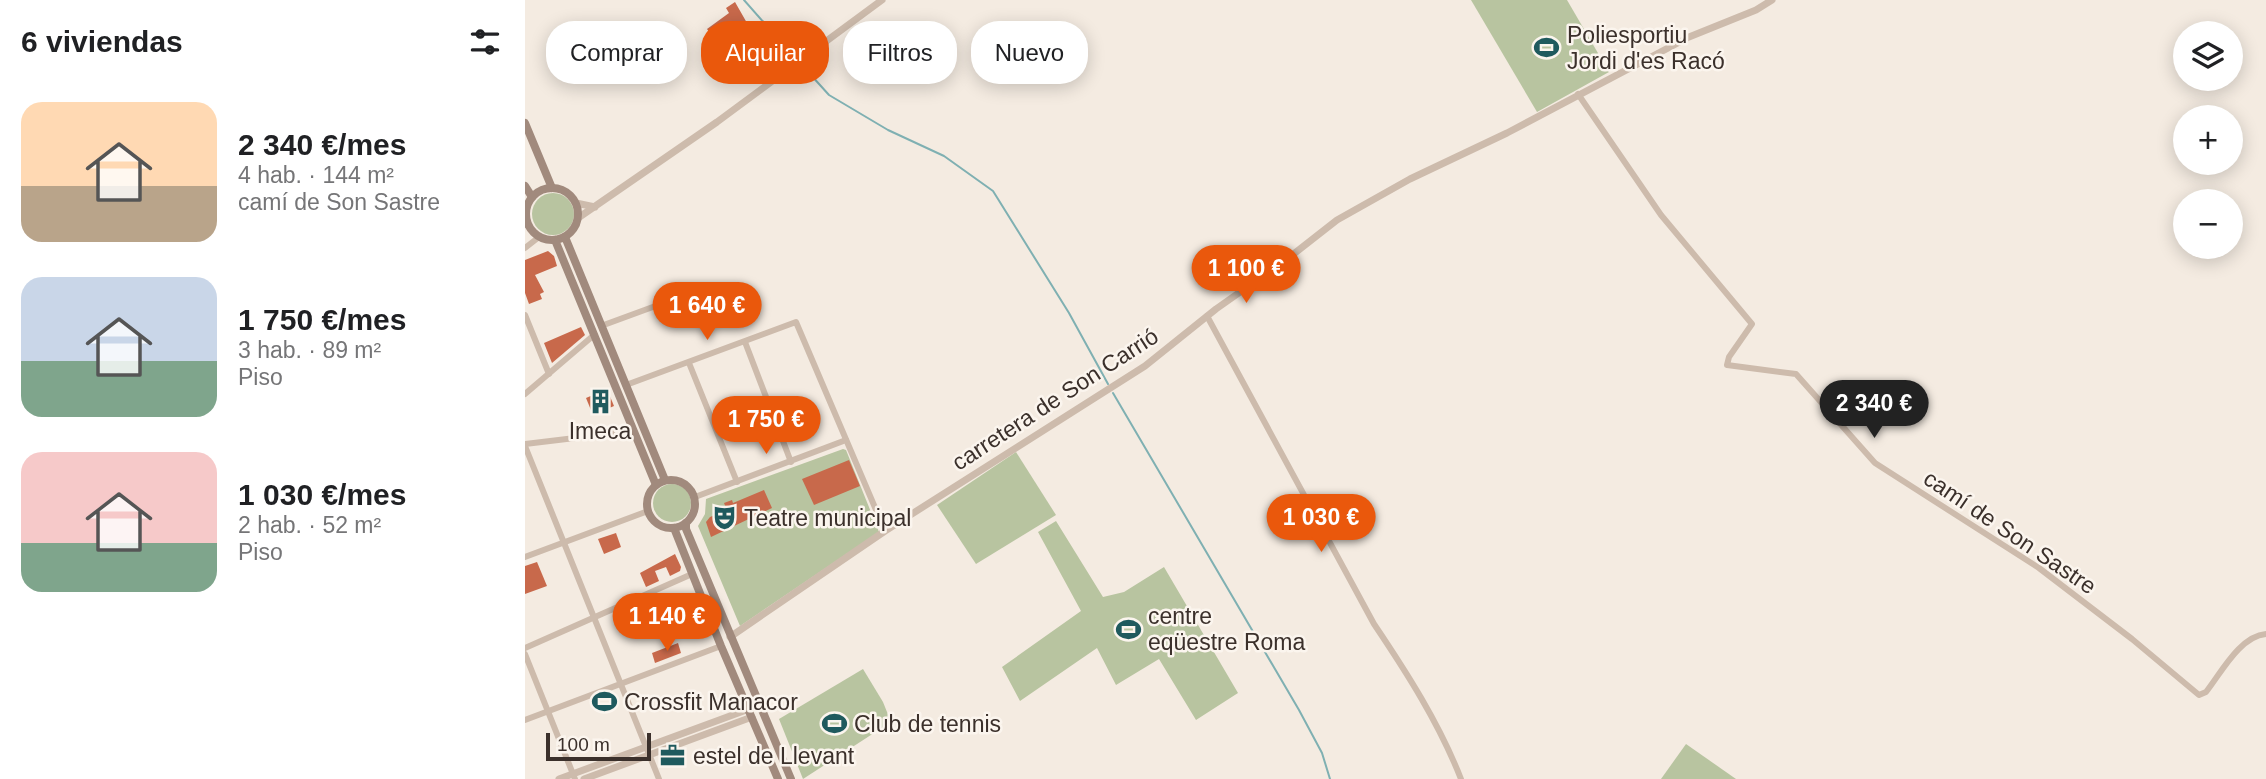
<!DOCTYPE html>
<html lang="es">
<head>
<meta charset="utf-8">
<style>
  body { margin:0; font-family:Arial,sans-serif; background:#f2f2f2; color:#202124; height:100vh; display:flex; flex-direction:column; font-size:26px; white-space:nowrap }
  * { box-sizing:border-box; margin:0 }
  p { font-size:23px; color:#757577 }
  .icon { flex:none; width:38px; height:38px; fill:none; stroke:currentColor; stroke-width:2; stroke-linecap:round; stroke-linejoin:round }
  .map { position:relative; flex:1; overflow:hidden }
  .details { display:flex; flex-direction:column; background:#fff; width:525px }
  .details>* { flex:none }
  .hud { position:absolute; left:21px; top:21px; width:665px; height:63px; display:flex; gap:14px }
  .buttons { position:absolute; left:1648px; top:21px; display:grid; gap:14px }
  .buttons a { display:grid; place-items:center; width:70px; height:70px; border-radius:50%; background:#fff; box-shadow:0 4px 18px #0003; font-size:35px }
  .scale { position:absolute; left:21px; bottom:18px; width:105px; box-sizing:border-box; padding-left:7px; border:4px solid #3b302b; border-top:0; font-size:19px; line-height:24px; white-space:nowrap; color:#3b302b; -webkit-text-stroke:5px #fbf5ee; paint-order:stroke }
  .price { position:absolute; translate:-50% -60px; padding:0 16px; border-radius:24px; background:#ea580c; color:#fff; font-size:23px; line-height:46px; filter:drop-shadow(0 2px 4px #0008) }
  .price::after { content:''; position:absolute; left:50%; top:42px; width:21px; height:16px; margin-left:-10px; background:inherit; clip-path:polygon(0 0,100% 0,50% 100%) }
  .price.current { background:#222; color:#fff }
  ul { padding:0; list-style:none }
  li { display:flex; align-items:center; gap:21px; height:175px; padding:0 21px }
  li span { display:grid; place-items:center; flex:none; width:196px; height:140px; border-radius:21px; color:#555 }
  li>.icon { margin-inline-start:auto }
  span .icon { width:84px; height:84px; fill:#fffc; stroke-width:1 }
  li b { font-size:30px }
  h2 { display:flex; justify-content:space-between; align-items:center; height:84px; padding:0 21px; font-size:30px }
  .chip { padding:0 24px; border-radius:28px; background:#fff; box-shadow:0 4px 18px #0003; font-size:24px; line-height:63px }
  .chip.current { background:#ea580c; color:#fff }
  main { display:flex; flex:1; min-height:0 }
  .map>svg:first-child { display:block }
  .green { fill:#b8c4a0 }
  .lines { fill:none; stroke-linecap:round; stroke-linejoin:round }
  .stream { stroke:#7fb0b2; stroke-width:2 }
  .building { fill:#c8694b }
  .minor { stroke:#cdbbac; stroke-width:6 }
  .tertiary { stroke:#cdbbac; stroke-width:7 }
  .secondary { stroke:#a18a7d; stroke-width:8 }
  .labels { text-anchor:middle; stroke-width:5; stroke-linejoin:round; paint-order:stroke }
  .poi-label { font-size:23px; fill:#3b302b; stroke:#fbf5ee; text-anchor:start }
  .street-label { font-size:23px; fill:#3b302b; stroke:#fbf5ee }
</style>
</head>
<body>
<main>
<section class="details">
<h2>6 viviendas<svg class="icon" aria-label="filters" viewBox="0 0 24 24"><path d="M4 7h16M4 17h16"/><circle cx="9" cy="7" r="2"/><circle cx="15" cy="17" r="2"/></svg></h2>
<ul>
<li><span style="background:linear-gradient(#ffd9b3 60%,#b9a48a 0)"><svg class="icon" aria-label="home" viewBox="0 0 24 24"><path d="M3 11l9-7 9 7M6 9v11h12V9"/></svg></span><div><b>2 340 €/mes</b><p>4 hab. · 144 m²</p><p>camí de Son Sastre</p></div></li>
<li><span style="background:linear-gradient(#c9d6e8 60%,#7fa58c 0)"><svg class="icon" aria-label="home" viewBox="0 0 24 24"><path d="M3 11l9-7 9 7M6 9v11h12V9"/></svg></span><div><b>1 750 €/mes</b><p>3 hab. · 89 m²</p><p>Piso</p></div></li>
<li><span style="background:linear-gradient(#f6c9c9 65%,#7fa58c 0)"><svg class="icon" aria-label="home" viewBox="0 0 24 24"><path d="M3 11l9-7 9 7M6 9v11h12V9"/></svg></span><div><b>1 030 €/mes</b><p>2 hab. · 52 m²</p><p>Piso</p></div></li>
</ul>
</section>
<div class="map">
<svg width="1741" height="779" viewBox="0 0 1741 779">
  <rect width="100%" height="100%" fill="#f4ebe1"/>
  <g class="green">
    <polygon points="946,0 1042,0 1084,72 1012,112"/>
    <circle cx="28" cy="214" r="21"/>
    <polygon points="318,449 321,450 354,532 215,626 173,526 180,514 181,499"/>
    <polygon points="491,452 531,515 451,564 412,505"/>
    <circle cx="147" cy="503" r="19"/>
    <polygon points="531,521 578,597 599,592 639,567 713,693 671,720 634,659 591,685 572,648 495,701 477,667 556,611 513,532"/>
    <polygon points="338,669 358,702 366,722 278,779 254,719"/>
    <polygon points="1161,744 1211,779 1136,779"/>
  </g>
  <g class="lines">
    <g class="stream">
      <polyline points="219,0 272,60"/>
      <polyline points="276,64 304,95 363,130 419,156 468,191 544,313 583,384"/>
      <polyline points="588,393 774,710 797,753 805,779"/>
    </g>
  </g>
  <g class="building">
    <polygon points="210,2 222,23 215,28 219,33 213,37 232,64 215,76 182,29 204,13 201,8"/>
    <polygon points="23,251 29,256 32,266 10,275 19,292 15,294 17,299 4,304 0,293 0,260"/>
    <polygon points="56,327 60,335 27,363 19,343"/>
    <polygon points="82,389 89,406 68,415 61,398"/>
    <polygon points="324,460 335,486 289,505 277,479"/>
    <polygon points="239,490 247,508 186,537 181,522 185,517 202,510 199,503 207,500 208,503"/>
    <polygon points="91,533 96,547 79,554 73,539"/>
    <polygon points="150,554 156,567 155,571 145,576 141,567 130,571 134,581 121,587 115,573"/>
    <polygon points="12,562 22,586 0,594 0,566"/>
    <polygon points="153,643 156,653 130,663 127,653"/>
  </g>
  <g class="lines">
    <g class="minor">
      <path d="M1053 94 1136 215 1227 324 1204 357 1202 365 1271 374 1350 463 1514 568 1607 639 1674 695 1681 692C1696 673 1715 636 1741 634"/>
      <polyline points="0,209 2,208"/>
      <polyline points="0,225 3,224"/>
      <polyline points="0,248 14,237"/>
      <polyline points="0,315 24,374"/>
      <path d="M682 316 849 624C882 673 914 723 936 779"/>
      <polyline points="76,326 155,297"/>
      <polyline points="220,342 266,462"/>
      <polyline points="164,363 212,482"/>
      <polyline points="101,385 271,322 360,531"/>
      <polyline points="0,394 69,335"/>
      <polyline points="0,444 108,431"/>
      <polyline points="0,446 134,779"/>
      <polyline points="170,497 321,440"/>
      <polyline points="0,557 123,511"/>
      <polyline points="0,648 167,574"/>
      <polyline points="0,654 50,779"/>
      <polyline points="0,720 196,646"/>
    </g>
    <g class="tertiary">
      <polyline points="51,203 70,207"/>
      <polyline points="53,218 192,122 357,0"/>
      <polyline points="205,637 360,531 620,366 691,309 766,256 812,220 885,179 982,133 1164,37 1231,10 1247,0"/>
      <polyline points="34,779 224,709"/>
      <polyline points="59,779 227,717"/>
    </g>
    <g class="secondary">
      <polyline points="0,123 27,188"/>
      <polyline points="0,186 7,197"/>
      <circle cx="27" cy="214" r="26"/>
      <polyline points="40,237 140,480"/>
      <polyline points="30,240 131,485"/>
      <circle cx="146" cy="504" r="24"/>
      <polyline points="161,523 161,529 266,779"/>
      <polyline points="149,528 196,646 253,779"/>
    </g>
  </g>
  <defs>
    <symbol id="stadium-bare" viewBox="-9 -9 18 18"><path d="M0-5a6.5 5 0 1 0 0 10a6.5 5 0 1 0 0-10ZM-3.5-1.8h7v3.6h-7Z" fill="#1f5a5e" stroke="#fbf5ee" stroke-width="2.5" paint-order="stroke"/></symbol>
    <symbol id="building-bare" viewBox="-9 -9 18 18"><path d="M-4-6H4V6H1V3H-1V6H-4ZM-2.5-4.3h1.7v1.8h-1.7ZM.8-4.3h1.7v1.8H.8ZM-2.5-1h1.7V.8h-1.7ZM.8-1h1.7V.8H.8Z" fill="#1f5a5e" stroke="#fbf5ee" stroke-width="2.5" paint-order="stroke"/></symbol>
    <symbol id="theatre-bare" viewBox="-9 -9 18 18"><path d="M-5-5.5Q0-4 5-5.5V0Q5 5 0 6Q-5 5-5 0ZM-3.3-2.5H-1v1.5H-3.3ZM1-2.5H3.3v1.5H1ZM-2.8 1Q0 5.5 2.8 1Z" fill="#1f5a5e" stroke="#fbf5ee" stroke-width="2.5" paint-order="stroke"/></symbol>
    <symbol id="office-bare" viewBox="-9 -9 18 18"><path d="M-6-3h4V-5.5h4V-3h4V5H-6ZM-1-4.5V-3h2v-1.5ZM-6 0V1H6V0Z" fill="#1f5a5e" stroke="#fbf5ee" stroke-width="2.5" paint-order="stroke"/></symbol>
  </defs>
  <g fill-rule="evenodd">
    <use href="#stadium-bare" x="1004" y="30" width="35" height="35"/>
    <use href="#building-bare" x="58" y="384" width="35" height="35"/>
    <use href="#theatre-bare" x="182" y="500" width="35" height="35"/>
    <use href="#stadium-bare" x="586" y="612" width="35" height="35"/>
    <use href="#stadium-bare" x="62" y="684" width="35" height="35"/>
    <use href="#stadium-bare" x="292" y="706" width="35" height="35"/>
    <use href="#office-bare" x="130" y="738" width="35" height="35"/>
  </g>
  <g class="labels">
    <g class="poi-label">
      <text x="1042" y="43">Poliesportiu<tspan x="1042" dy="26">Jordi d'es Racó</tspan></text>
      <text x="75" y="439" text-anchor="middle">Imeca</text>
      <text x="219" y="526">Teatre municipal</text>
      <text x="623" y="624">centre<tspan x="623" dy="26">eqüestre Roma</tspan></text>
      <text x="99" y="710">Crossfit Manacor</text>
      <text x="329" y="732">Club de tennis</text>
      <text x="168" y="764">estel de Llevant</text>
    </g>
    <g class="street-label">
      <text transform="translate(530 399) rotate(-33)" y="8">carretera de Son Carrió</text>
      <text transform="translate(1485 532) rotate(34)" y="8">camí de Son Sastre</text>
    </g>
  </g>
</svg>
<div class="buttons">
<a><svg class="icon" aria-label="layers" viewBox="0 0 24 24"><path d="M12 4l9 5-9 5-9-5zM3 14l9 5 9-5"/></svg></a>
<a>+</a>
<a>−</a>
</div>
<div class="scale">100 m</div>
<b class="price" style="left:721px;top:305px">1 100 €</b>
<b class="price" style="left:182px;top:342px">1 640 €</b>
<b class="price current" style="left:1349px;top:440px">2 340 €</b>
<b class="price" style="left:241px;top:456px">1 750 €</b>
<b class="price" style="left:796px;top:554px">1 030 €</b>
<b class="price" style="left:142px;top:653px">1 140 €</b>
<div class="hud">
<a class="chip">Comprar</a>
<a class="chip current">Alquilar</a>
<a class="chip">Filtros</a>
<a class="chip">Nuevo</a>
</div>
</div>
</main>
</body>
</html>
